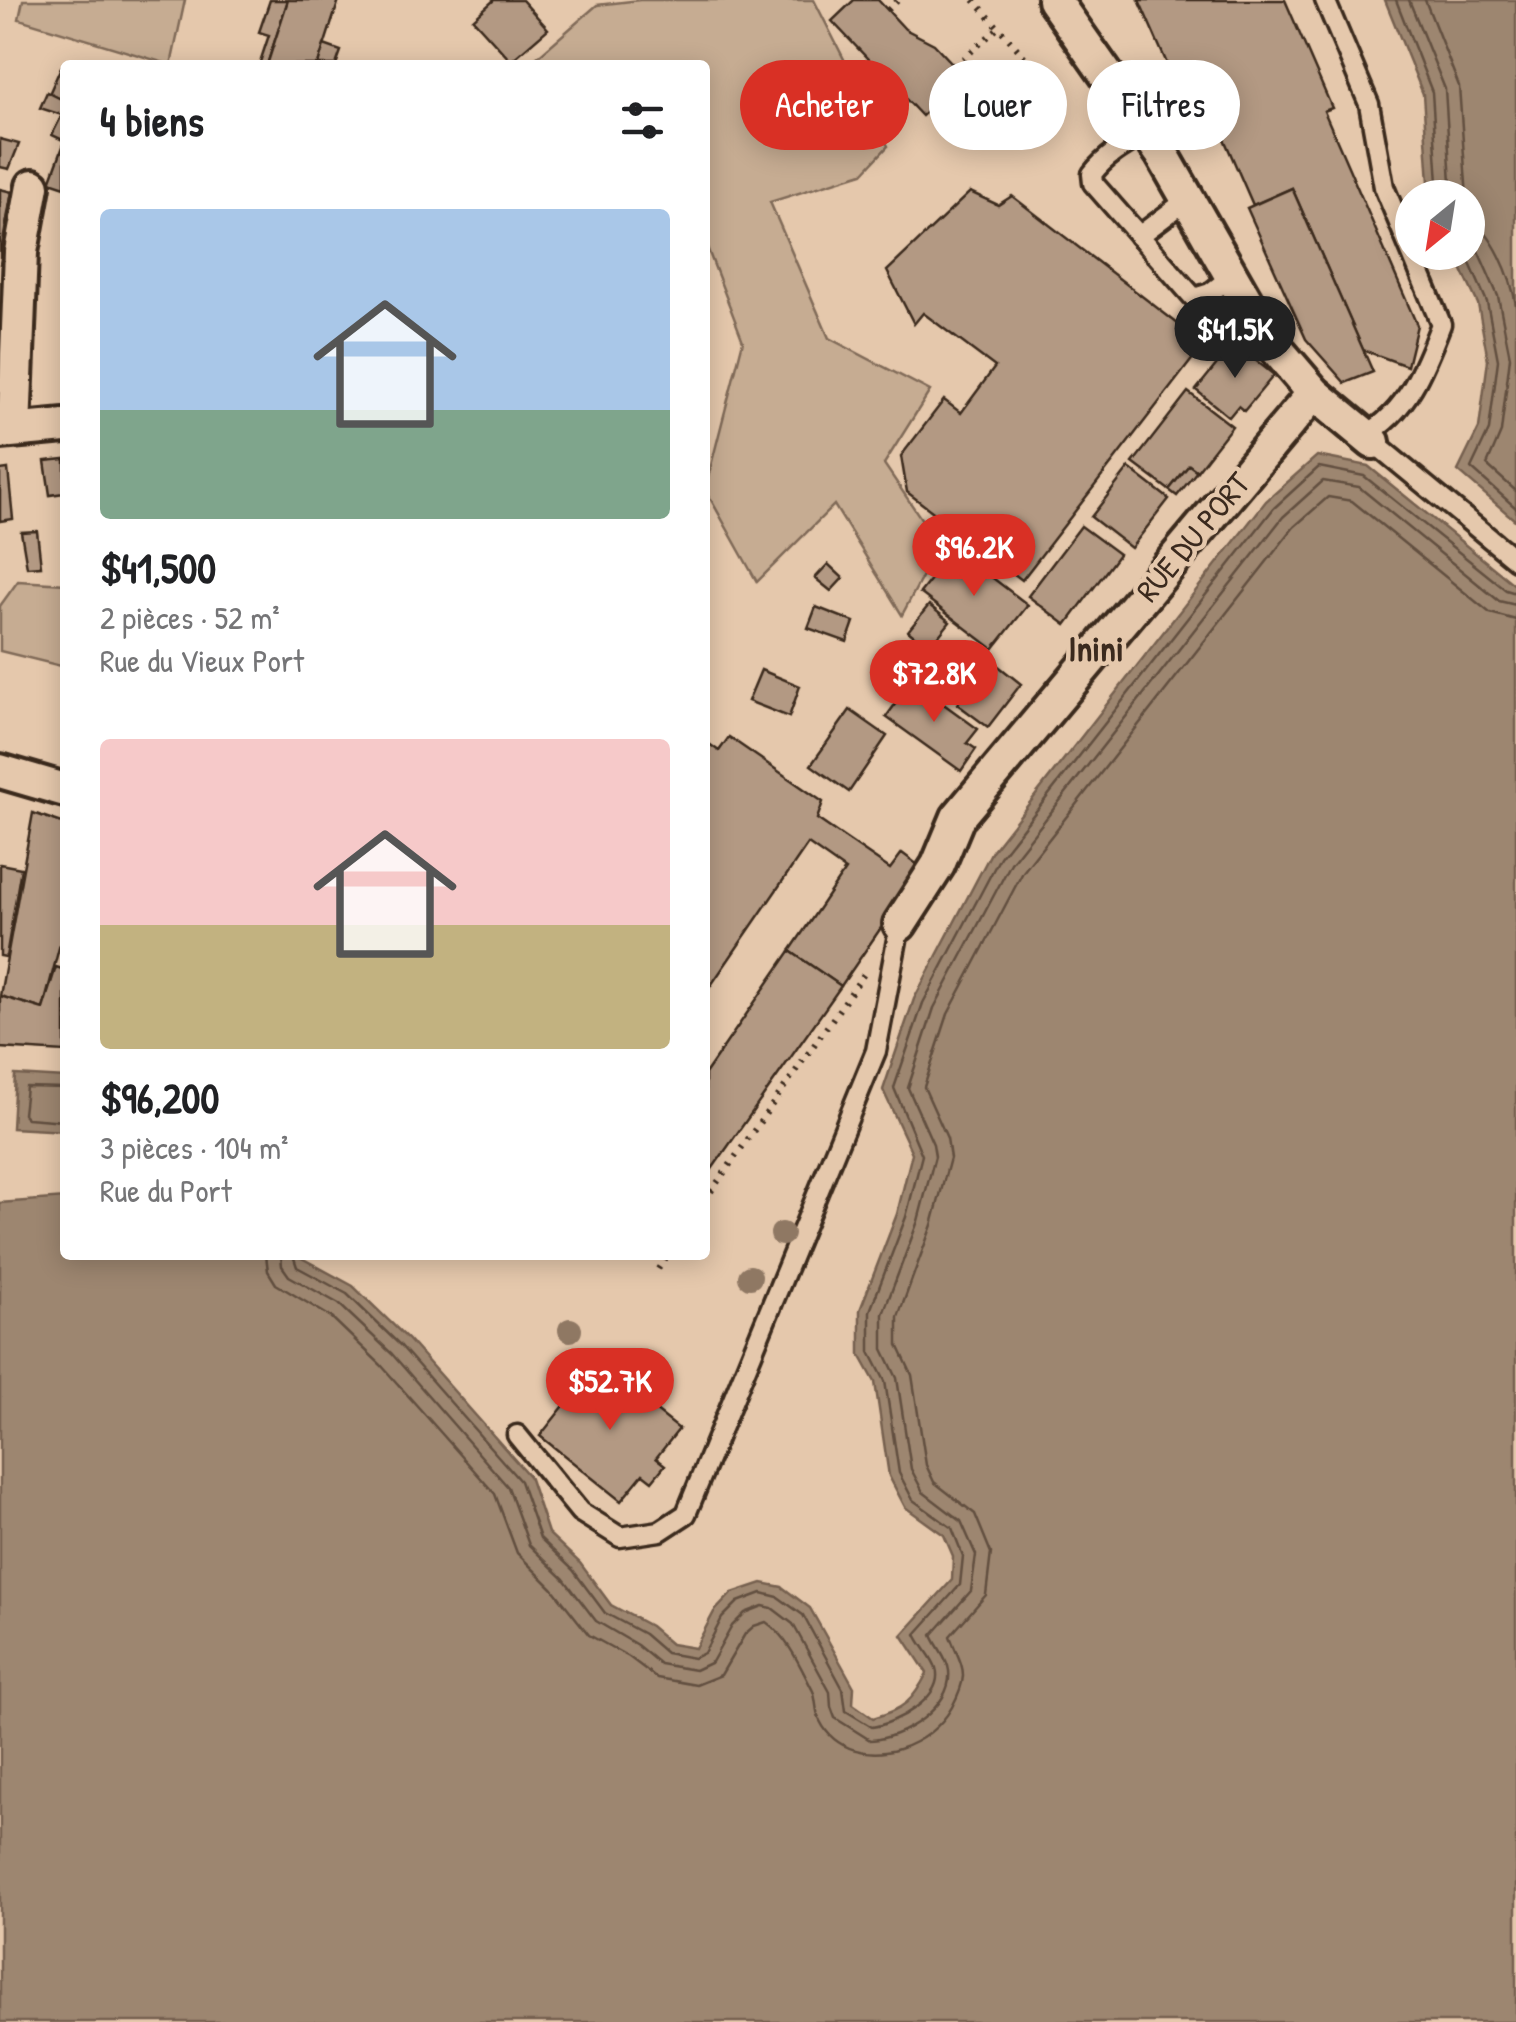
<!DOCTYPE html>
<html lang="fr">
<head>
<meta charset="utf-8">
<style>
  body { margin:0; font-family:"Patrick Hand",sans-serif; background:#f6f6f6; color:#202124; height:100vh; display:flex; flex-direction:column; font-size:38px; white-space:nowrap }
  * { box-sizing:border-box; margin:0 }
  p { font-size:32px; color:#757577 }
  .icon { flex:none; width:55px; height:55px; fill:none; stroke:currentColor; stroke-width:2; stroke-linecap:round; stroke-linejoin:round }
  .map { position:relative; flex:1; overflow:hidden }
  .details { position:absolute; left:60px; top:60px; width:650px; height:1200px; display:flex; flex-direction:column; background:#fff; border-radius:10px; box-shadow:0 5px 25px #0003 }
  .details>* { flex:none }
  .top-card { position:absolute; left:740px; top:60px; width:625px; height:90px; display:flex; gap:20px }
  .needle { width:65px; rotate:210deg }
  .controls { position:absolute; left:1395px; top:180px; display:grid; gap:20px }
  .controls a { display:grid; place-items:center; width:90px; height:90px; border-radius:50%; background:#fff; box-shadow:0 5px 25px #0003; font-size:50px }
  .price { position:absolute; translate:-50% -85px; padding:0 22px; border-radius:35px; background:#d93025; color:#fff; font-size:32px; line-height:65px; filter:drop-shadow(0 2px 5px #0008) }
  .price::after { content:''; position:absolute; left:50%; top:60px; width:30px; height:22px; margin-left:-15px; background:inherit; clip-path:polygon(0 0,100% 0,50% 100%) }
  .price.current { background:#222; color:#fff }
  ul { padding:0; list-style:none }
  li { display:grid; align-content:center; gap:20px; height:530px; padding:0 40px }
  li span { display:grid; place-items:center; height:310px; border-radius:10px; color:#555 }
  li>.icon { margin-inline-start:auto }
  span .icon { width:180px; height:180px; fill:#fffc; stroke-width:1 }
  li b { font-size:42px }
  h2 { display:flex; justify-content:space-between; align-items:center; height:120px; padding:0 40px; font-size:42px }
  .tag { padding:0 35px; border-radius:45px; background:#fff; box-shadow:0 5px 25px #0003; font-size:35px; line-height:90px }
  .tag.current { background:#d93025; color:#fff }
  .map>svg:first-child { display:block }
  .green { fill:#c6ac92; stroke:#806b58; stroke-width:2.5 }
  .water { fill:#9d8670; stroke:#76614f; stroke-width:2.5 }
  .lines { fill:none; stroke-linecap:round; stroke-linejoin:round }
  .shore { stroke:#624f3f; stroke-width:2.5 }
  .building { fill:#b39983; stroke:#3b2a1e; stroke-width:2.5 }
  .lane-casing { stroke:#3b2a1e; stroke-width:25 }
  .street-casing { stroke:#3b2a1e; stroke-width:40 }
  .path { stroke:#3b2a1e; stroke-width:6; stroke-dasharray:2.5 8; stroke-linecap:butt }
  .lane { stroke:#e5c8ac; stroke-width:18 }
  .street { stroke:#e5c8ac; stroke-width:32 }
  .tree { fill:#8f7864 }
  .labels { text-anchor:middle; stroke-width:9; stroke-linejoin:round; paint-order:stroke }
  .street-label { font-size:32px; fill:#3b2a1e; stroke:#e5c8ac }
  .neighbourhood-label { font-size:35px; font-weight:bold; fill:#3b2a1e; stroke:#e5c8ac }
</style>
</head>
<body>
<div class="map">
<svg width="1516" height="2022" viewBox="0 0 1516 2022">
  <rect width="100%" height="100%" fill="#e5c8ac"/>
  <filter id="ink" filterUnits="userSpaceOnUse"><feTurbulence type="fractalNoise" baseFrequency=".01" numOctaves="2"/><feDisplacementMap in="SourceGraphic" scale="20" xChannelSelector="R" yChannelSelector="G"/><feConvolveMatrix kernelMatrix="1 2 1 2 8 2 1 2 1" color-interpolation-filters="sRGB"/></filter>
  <g filter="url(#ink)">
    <g class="green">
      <polygon points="23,0 185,0 171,65 19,19"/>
      <polygon points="640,0 814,0 888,146 863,173 770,202 829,338 930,391 884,464 939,545 902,615 834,505 757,582 705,489 743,341 705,242 705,65 528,65 597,5"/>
      <polygon points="18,581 65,584 65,667 0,651 0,606"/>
    </g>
    <g class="water">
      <polygon points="1385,0 1516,0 1516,521 1458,471 1479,428 1488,360 1478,304 1454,253 1468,252 1468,198 1430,197 1423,94"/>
      <path d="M1317 456 1368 466 1516 586V2022H0V1203L65 1198V1255H296L353 1286 408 1339 529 1476 548 1533 580 1563 611 1605 650 1626 671 1644 695 1648 714 1612 732 1593 762 1583 782 1587 810 1608 854 1687 853 1704 873 1718C904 1709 913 1701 927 1673L902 1635 952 1580 953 1556 944 1535 905 1507 889 1476 875 1382 860 1355V1310L897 1214 912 1153 883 1090 914 999 992 851 1266 501Z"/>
      <polygon points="15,1075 65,1078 65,1131 12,1128"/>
    </g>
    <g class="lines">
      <g class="shore">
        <polyline points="1396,0 1432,92 1439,198"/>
        <polyline points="1409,0 1445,89 1452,198"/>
        <polyline points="1425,0 1459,86 1467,198"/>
        <path d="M1468 218C1494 232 1511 277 1516 305"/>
        <polyline points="1468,235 1475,244 1498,296 1510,357 1501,432 1487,465 1516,491"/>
        <polyline points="1465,252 1487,302 1498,360 1489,430 1471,468 1516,508"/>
        <polyline points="65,1088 26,1087 23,1114 27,1118 65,1121"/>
        <path d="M266 1255 268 1271 276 1284 331 1317 381 1365 495 1494 517 1553 553 1589 589 1635 629 1657 657 1678 696 1685 721 1675 745 1634 754 1626 766 1622C788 1637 801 1668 813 1691 817 1701 815 1711 820 1721 835 1751 870 1758 899 1749 921 1742 941 1727 952 1707 971 1671 962 1669 950 1636L986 1595 991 1553 975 1514 934 1482 926 1465 912 1375 898 1345V1317L932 1225 950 1158 947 1138 924 1087 948 1014 1023 872 1294 527 1328 497 1352 501 1490 613 1516 620"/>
        <path d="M281 1255 282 1266 289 1276 339 1304 392 1354 508 1487 529 1545 564 1579 596 1621 637 1645 660 1664 695 1670 712 1662 732 1626 745 1613 763 1606 772 1608 793 1624 830 1692 831 1707 835 1718 870 1740C901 1739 953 1708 949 1671 948 1658 936 1646 932 1635L971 1591 976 1555 961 1521 923 1492 911 1469 897 1378 883 1349V1314L918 1221 935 1156 933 1144 908 1088 934 1008 1011 863 1283 517 1323 481 1359 487 1499 601 1516 605"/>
        <path d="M293 1255 297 1267 347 1294 401 1346 520 1481 540 1538 573 1570 605 1613 644 1634 666 1653 694 1658 704 1653 722 1618 738 1602 762 1593 778 1597 803 1615 843 1689 846 1711 872 1727C894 1724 945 1698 936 1668 932 1656 921 1646 916 1634L960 1585 963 1556 952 1528 913 1500 899 1473 885 1381 870 1352V1311L906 1217 922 1155 894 1088 923 1003 1000 857 1274 508 1319 467 1364 476 1506 590 1516 593"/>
      </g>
    </g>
    <g class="building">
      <polygon points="270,0 288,0 267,65 259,65 269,35 259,32"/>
      <polygon points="288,0 339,0 318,65 267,65"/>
      <polygon points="494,0 522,0 548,29 511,61 473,19"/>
      <polygon points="854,0 878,0 905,29 934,44 964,76 922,116 832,21"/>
      <polygon points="1139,0 1285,0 1332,108 1324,111 1417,325 1407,366 1363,350 1292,188 1253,205 1211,109 1191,118"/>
      <polygon points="324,45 341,51 336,65 318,65"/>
      <polygon points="61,67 65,68 65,101 49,94"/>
      <polygon points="47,92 65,101 65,116 40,108"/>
      <polygon points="62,115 65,116 65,141 52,135"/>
      <polygon points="0,139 19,144 9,169 0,167"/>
      <polygon points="65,141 65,187 50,182"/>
      <polygon points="1292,188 1373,372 1345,383 1306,339 1247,208"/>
      <polygon points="0,189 12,192 0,258"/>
      <polygon points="12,192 20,195 6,264 0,264"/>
      <polygon points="970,192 998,205 1012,196 1204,344 1022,580 907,492 901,456 944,400 961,413 995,367 923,313 914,324 887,271"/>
      <polygon points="1234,343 1274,375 1244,411 1238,406 1229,417 1196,390"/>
      <polygon points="1188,392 1232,426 1197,471 1189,465 1169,490 1133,463"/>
      <polygon points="65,459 65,497 64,493 50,495 45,461"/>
      <polygon points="1189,465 1197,471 1177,496 1169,490"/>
      <polygon points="1129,468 1169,499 1131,548 1091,517"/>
      <polygon points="8,469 13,519 0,521 0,470"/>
      <polygon points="1081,526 1119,554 1066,625 1028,596"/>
      <polygon points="37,531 41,566 27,567 21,532"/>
      <polygon points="955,549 1028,605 993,649 920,593"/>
      <polygon points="828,564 843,578 831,591 815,578"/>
      <polygon points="929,605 950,622 929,648 908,631"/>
      <polygon points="816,607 854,622 847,642 808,628"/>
      <polygon points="920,651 947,670 933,691 905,672"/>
      <polygon points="991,660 1021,684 988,727 957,704"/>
      <polygon points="761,670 800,686 789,717 748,701"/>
      <polygon points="912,681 978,729 967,743 976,749 961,771 886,717"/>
      <polygon points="850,710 887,736 849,792 811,765"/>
      <polygon points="729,737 823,802 817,819 890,869 902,853 922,868 841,986 790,951 845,870 808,844 705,994 705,741 719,751"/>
      <polygon points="33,813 65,824 65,925 43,1009 0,996"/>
      <polygon points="0,864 21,868 6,957 0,956"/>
      <polygon points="790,951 841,986 705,1179 705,1074"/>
      <polygon points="56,967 65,970 65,1052 0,1048 0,996 43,1009"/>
      <polygon points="597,1364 679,1429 656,1458 665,1465 652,1481 643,1474 621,1501 540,1436"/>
    </g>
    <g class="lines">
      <defs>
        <g id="lane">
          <path d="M1325 0 1369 104 1384 187 1441 324C1425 366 1407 413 1365 435"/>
          <path d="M1148 132C1127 144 1107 154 1092 174L1093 183 1194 298 1210 293 1232 276"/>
          <polyline points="1139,236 1188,199"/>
          <polyline points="1373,442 1516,560"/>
          <polyline points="517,1435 580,1512 620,1537 660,1531 686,1514 876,1051 900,924"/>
        </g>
        <g id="street">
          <polyline points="1054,0 1162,154 1267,338 1314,393 1373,442"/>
          <polyline points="14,430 21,252 33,186"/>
          <polyline points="0,432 65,426"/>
          <polyline points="0,771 65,790"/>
          <polyline points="900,924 938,865 958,817 1314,393"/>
        </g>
      </defs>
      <use href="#lane" class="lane-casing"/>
      <use href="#street" class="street-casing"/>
      <g class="path">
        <polyline points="974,0 1031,64"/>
        <polyline points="888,10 898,0"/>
        <polyline points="955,66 998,28"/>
        <polyline points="705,1200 864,974"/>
        <polyline points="658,1269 667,1255"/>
      </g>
      <use href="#lane" class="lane"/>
      <use href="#street" class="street"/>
    </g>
    <g class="tree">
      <circle cx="782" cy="1234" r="12"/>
      <circle cx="750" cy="1277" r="12"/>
      <circle cx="570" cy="1330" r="12"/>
    </g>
  </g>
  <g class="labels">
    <g class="street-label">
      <text transform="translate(1193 537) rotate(-50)" y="11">RUE DU PORT</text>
    </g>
    <g class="neighbourhood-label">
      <text x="1096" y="661">Inini</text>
    </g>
  </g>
</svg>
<div class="controls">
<a><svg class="needle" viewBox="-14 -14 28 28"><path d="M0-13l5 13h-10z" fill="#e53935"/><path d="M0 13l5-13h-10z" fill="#757577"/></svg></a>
</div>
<b class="price current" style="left:1235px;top:381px">$41.5K</b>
<b class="price" style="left:974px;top:599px">$96.2K</b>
<b class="price" style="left:934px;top:725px">$72.8K</b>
<b class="price" style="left:610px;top:1433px">$52.7K</b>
<div class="top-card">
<a class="tag current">Acheter</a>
<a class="tag">Louer</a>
<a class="tag">Filtres</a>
</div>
<section class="details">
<h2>4 biens<svg class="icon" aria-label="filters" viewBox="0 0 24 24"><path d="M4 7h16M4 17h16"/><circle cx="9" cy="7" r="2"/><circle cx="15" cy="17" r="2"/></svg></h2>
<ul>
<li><span style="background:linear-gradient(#a9c7e8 65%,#7fa58c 0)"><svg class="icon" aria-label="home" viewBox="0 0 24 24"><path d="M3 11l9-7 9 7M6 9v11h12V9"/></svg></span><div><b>$41,500</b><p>2 pièces · 52 m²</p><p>Rue du Vieux Port</p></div></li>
<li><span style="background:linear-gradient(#f6c9c9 60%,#c2b280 0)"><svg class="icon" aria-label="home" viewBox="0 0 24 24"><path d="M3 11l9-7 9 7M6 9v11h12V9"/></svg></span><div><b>$96,200</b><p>3 pièces · 104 m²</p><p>Rue du Port</p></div></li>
</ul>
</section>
</div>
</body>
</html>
